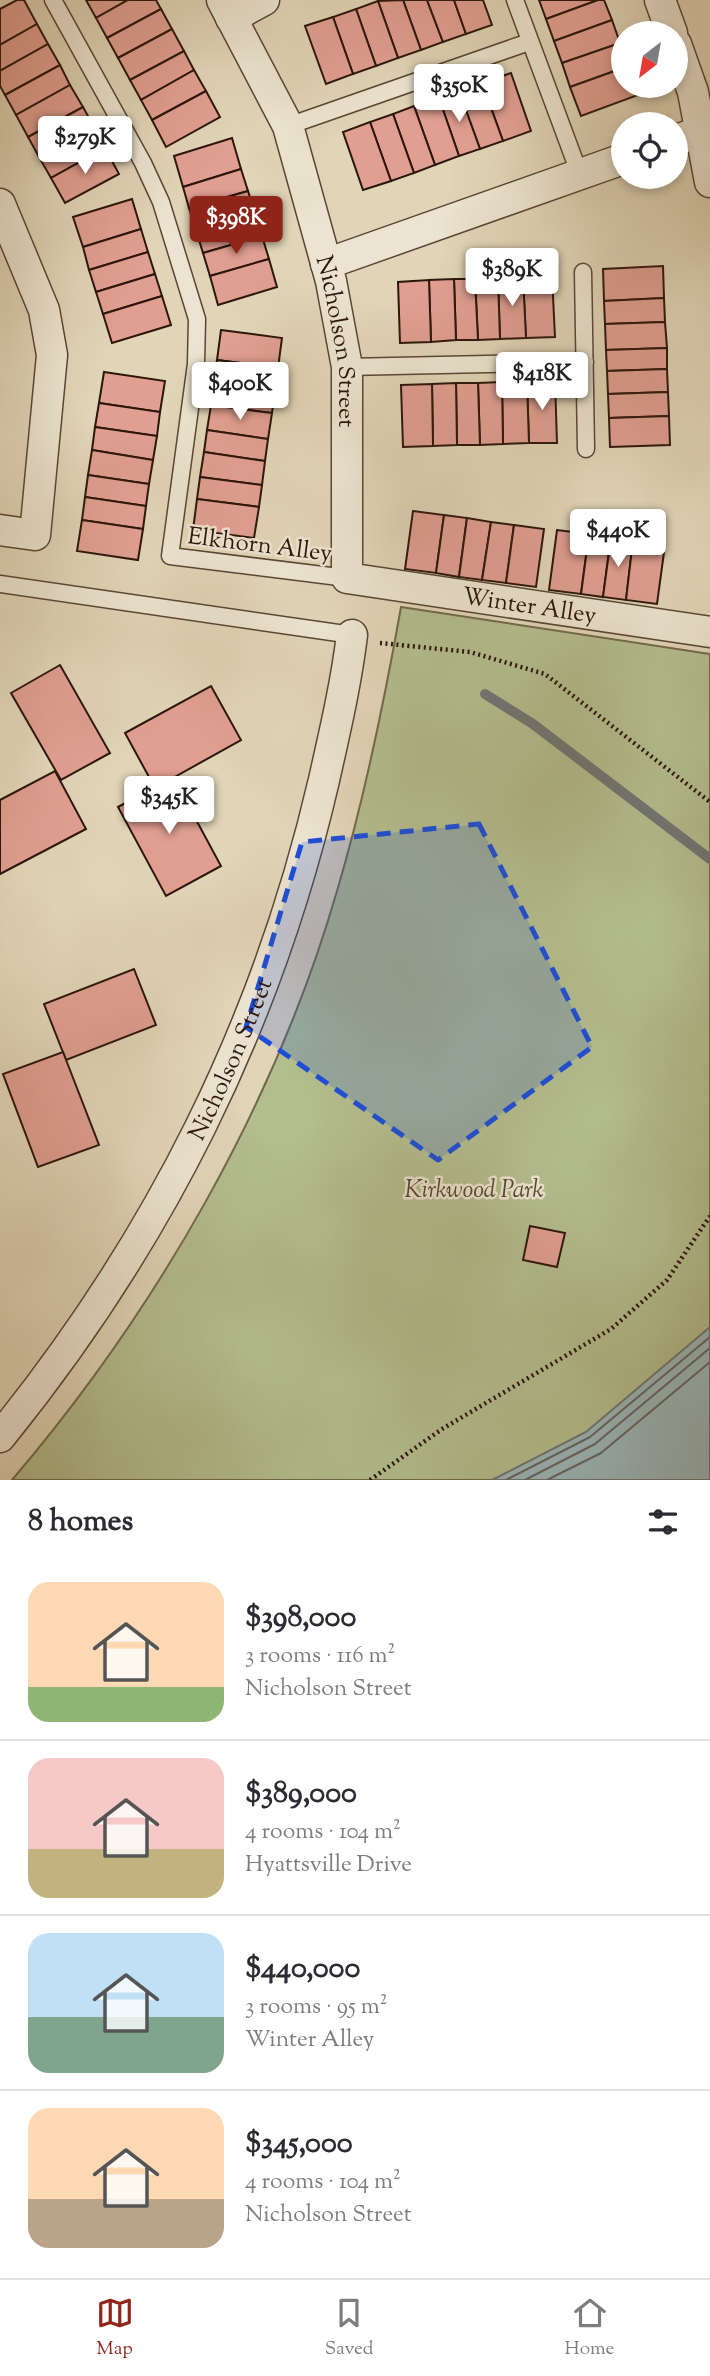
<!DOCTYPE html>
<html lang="en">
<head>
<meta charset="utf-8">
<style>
  body { margin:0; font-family:"Sorts Mill Goudy",serif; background:#f2f2f3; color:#2b2b33; height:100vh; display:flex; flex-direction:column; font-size:26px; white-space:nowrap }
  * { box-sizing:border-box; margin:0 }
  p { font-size:23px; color:#7c7c81 }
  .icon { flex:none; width:38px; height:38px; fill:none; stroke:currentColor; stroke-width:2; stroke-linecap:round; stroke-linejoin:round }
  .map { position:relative; height:1480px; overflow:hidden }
  .sheet { display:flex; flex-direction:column; background:#fff; flex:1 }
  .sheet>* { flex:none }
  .needle { width:46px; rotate:211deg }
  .controls { position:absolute; left:611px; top:21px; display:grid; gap:14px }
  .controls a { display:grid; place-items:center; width:77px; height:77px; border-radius:50%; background:#fff; box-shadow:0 4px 10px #0003; font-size:35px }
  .price { position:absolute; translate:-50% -60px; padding:0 16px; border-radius:7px; background:#fff; color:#222; font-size:23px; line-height:46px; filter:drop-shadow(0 2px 4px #0008) }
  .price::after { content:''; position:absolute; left:50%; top:42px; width:21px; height:16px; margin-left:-10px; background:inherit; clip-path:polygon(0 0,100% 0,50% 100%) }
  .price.active { background:#8f2418; color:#fff }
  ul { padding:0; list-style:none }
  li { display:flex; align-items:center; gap:21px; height:175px; padding:0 28px }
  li+li { border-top:2px solid #e1e1e2 }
  li span { display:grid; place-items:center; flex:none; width:196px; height:140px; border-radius:21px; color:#555 }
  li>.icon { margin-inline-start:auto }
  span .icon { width:84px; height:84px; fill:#fffc; stroke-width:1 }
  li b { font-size:30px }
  h2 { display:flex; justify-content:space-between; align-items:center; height:84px; padding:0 28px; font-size:30px }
  .tab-bar { display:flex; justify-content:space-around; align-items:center; height:98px; border-top:2px solid #e1e1e2; background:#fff; font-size:19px; color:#7c7c81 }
  .tab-bar a { display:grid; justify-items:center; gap:4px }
  .tab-bar .active { color:#8f2418 }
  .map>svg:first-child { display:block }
  .green { fill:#b3bd8e; stroke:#706a4c; stroke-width:2 }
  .water { fill:#9ab6b9; stroke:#6e7673; stroke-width:2 }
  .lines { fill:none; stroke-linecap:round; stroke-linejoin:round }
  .shore { stroke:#636662; stroke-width:2 }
  .stream { stroke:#6e7673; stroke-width:10 }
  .building { fill:#e19f91; stroke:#2c160b; stroke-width:2 }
  .service-casing { stroke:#594636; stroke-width:19 }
  .minor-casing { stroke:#594636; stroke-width:33 }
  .path { stroke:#2c160b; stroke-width:4.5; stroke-dasharray:2 3.5; stroke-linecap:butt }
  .service { stroke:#ece4d0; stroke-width:16 }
  .minor { stroke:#ece4d0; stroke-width:30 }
  .marked { fill:#1d4ed8; fill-opacity:0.2; stroke:#1d4ed8; stroke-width:5; stroke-dasharray:14 9; stroke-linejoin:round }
  .labels { text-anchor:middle; stroke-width:5; stroke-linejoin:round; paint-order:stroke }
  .street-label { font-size:24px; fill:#2c160b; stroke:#ece4d0 }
  .park-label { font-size:24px; font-style:italic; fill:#544832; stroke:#ece4d0 }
</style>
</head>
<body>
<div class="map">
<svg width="710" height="1480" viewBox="0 0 710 1480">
  <rect width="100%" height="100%" fill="#e1d5b7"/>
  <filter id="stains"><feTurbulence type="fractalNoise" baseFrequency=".00286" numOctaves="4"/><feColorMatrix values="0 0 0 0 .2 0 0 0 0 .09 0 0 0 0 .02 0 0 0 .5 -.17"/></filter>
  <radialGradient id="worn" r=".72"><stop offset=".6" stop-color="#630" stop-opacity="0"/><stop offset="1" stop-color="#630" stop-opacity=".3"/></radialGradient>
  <path class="green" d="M401 607 710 654V1480H12C156 1311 275 1105 337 891 365 797 384 703 401 607Z"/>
  <polygon class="water" points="710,1327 710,1480 492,1480 586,1432"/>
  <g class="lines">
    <g class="shore">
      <polyline points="506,1480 590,1437 710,1337"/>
      <polyline points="525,1480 595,1444 710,1348"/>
      <polyline points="547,1480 601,1453 710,1362"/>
    </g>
    <polyline class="stream" points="485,694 533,724 710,859"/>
  </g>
  <g class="building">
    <polygon points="17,0 24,0 37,24 0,45 0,9"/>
    <polygon points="86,0 128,0 96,18"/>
    <polygon points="128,0 156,0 161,9 107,38 96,18"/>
    <polygon points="403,0 427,0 443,42 421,50"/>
    <polygon points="403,0 421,50 398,58 378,1"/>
    <polygon points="427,0 454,0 466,34 443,42"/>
    <polygon points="454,0 483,0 492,25 466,34"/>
    <polygon points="539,0 598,0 546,19"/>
    <polygon points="598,0 604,0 612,20 554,41 546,19"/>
    <polygon points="378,1 398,58 376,66 356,9"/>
    <polygon points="161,9 172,29 118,58 107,38"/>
    <polygon points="356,9 376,66 353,74 333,17"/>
    <polygon points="333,17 353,74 326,84 305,26"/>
    <polygon points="612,20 620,43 562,63 554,41"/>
    <polygon points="37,24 48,44 0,71 0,45"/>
    <polygon points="172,29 184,51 130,80 118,58"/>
    <polygon points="620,43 623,68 570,87 562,63"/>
    <polygon points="48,44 60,65 5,95 0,86 0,71"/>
    <polygon points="184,51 194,70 141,100 130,80"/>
    <polygon points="60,65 70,85 16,115 5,95"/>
    <polygon points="623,68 623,86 635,86 638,95 581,116 570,87"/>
    <polygon points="194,70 206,91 152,120 141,100"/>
    <polygon points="511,73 531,131 503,141 482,83"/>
    <polygon points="482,83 503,141 480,149 459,91"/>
    <polygon points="70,85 83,107 28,137 16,115"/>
    <polygon points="206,91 220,117 166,147 152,120"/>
    <polygon points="459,91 480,149 459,156 439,98"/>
    <polygon points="439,98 459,156 435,165 414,106"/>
    <polygon points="414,106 435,165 414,173 393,114"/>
    <polygon points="83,107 94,127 39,157 28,137"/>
    <polygon points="393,114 414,173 391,181 370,122"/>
    <polygon points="370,122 391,181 363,190 343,132"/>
    <polygon points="94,127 105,148 51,178 39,157"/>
    <polygon points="232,138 241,169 183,187 174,156"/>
    <polygon points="105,148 119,174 65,203 51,178"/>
    <polygon points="241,169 248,191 189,208 183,187"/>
    <polygon points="248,191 255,213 196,230 189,208"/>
    <polygon points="132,199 141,229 83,247 73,217"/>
    <polygon points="255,213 262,236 203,253 196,230"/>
    <polygon points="141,229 148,252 89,270 83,247"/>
    <polygon points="262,236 269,259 210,276 203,253"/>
    <polygon points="148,252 155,274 96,292 89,270"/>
    <polygon points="269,259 277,287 218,305 210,276"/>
    <polygon points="663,266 664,298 604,301 603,269"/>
    <polygon points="155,274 162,296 103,314 96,292"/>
    <polygon points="552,276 555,337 526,338 523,277"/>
    <polygon points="523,277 526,338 500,339 498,278"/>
    <polygon points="498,278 500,339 478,340 475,279"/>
    <polygon points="454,279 475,279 478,340 456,340"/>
    <polygon points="454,279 456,340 431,342 429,280"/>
    <polygon points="429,280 431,342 400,343 398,282"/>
    <polygon points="162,296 171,325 112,343 103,314"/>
    <polygon points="664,298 665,322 605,324 604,301"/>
    <polygon points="665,322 667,348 606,350 605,324"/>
    <polygon points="221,330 282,338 278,368 217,360"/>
    <polygon points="667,348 667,369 607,371 606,350"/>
    <polygon points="217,360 278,368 275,390 214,381"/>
    <polygon points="667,369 668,392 608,394 607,371"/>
    <polygon points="104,372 165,381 160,412 99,403"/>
    <polygon points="214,381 275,390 272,413 211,405"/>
    <polygon points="555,381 557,443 529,443 527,382"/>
    <polygon points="502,382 527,382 529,443 503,444"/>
    <polygon points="502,382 503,444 480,445 478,383"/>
    <polygon points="456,383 478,383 480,445 457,445"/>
    <polygon points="456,383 457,445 433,446 432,384"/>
    <polygon points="432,384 433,446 403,447 401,385"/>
    <polygon points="668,392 669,416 609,418 608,394"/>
    <polygon points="99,403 160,412 157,436 95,427"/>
    <polygon points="211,405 272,413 268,439 207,430"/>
    <polygon points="669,416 670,445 610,447 609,418"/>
    <polygon points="95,427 157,436 153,460 92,450"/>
    <polygon points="207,430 268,439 265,461 204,452"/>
    <polygon points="92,450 153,460 149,484 88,475"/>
    <polygon points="204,452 265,461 262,485 200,477"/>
    <polygon points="88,475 149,484 146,506 85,497"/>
    <polygon points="200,477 262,485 259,507 197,499"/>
    <polygon points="85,497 146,506 143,529 82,520"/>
    <polygon points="197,499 259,507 254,538 193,530"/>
    <polygon points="413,511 444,515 436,573 405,569"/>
    <polygon points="444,515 467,518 459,577 436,573"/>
    <polygon points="467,518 491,522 482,580 459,577"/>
    <polygon points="82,520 143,529 138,560 77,551"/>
    <polygon points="491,522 514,525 506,583 482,580"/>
    <polygon points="514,525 544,529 536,587 506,583"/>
    <polygon points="557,530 589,534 581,594 549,590"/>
    <polygon points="589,534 611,537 603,597 581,594"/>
    <polygon points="611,537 633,540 626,600 603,597"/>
    <polygon points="633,540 665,545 657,604 626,600"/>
    <polygon points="60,665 110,753 61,780 11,693"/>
    <polygon points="211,686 241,740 155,788 125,733"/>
    <polygon points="55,771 86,829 0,874 0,800"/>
    <polygon points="173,777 221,866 166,896 118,807"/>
    <polygon points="134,969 156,1025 66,1060 44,1004"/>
    <polygon points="63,1052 99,1145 38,1167 3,1074"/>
    <polygon points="530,1226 565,1233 557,1267 523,1260"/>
  </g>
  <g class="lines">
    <defs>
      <g id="service">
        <polyline points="53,0 143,163 161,202 197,319 196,364 170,556 347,578"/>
        <polyline points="515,0 580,175"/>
        <polyline points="288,126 529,42"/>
        <polyline points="583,272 586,449"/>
        <polyline points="347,367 585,362"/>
        <polyline points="0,584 352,635"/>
      </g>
      <g id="minor">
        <path id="s1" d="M222 0 288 126 331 281 347 367V578L710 632"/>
        <polyline points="660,0 672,33"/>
        <polyline points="231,18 264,0"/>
        <polyline points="676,44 693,92 710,182"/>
        <polyline points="676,140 702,131"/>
        <polyline points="0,204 44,310 52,355 35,535 0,530"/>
        <polyline points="326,264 623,159"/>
        <path id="s2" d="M0 1437C159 1241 267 1026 324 780 335 731 346 684 352 635"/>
      </g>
    </defs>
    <use href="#service" class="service-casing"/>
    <use href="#minor" class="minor-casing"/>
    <g class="path">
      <polyline points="380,643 470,652 545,674 710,802"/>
      <polyline points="370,1480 442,1429 611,1329 667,1280 710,1216"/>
    </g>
    <use href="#service" class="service"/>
    <use href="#minor" class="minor"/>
  </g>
  <path class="marked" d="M479 824 592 1047 438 1160 246 1027 302 842Z"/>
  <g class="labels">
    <g class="street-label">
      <text dy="8" stroke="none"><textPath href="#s1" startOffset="364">Nicholson Street</textPath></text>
      <text transform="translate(260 544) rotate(7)" y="8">Elkhorn Alley</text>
      <text dy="8" stroke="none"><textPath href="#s1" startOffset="786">Winter Alley</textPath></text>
      <text dy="8" stroke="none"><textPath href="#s2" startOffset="444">Nicholson Street</textPath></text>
    </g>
    <g class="park-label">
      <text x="474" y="1197">Kirkwood Park</text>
    </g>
  </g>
  <rect width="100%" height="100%" filter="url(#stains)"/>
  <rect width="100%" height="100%" fill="url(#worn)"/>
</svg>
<div class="controls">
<a><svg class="needle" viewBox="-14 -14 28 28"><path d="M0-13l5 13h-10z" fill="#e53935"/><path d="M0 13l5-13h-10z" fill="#7c7c81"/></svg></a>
<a><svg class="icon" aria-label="locate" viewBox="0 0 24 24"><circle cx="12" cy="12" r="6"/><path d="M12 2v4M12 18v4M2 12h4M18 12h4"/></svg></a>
</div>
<b class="price" style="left:459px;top:124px">$350K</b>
<b class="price" style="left:85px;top:176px">$279K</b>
<b class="price active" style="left:236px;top:256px">$398K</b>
<b class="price" style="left:512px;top:308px">$389K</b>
<b class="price" style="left:542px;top:412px">$418K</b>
<b class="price" style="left:240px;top:422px">$400K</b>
<b class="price" style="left:618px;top:569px">$440K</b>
<b class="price" style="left:169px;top:836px">$345K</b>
</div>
<section class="sheet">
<h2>8 homes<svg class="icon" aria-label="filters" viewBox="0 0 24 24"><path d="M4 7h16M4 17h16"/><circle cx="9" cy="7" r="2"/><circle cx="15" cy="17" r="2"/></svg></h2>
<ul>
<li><span style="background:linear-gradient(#ffd9b3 75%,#8fb573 0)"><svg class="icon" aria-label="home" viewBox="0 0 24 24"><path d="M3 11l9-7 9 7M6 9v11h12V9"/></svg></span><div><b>$398,000</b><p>3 rooms · 116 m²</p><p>Nicholson Street</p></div></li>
<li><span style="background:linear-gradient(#f6c9c9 65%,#c2b280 0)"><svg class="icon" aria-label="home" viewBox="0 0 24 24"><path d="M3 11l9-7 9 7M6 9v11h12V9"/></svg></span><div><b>$389,000</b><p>4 rooms · 104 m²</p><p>Hyattsville Drive</p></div></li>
<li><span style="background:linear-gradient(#bfe0f5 60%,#7fa58c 0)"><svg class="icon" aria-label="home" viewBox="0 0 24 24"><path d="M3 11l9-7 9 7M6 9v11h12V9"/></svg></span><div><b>$440,000</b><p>3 rooms · 95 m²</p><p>Winter Alley</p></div></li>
<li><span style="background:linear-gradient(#ffd9b3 65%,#b9a48a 0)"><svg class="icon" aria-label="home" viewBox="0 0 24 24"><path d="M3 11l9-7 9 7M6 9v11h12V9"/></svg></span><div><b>$345,000</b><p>4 rooms · 104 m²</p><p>Nicholson Street</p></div></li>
</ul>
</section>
<nav class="tab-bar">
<a class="active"><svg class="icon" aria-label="map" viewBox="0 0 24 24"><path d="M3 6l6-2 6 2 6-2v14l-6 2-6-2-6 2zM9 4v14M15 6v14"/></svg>Map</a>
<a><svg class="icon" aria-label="saved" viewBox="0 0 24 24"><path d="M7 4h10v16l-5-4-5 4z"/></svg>Saved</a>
<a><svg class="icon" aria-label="home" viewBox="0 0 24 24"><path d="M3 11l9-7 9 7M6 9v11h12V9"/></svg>Home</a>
</nav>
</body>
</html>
